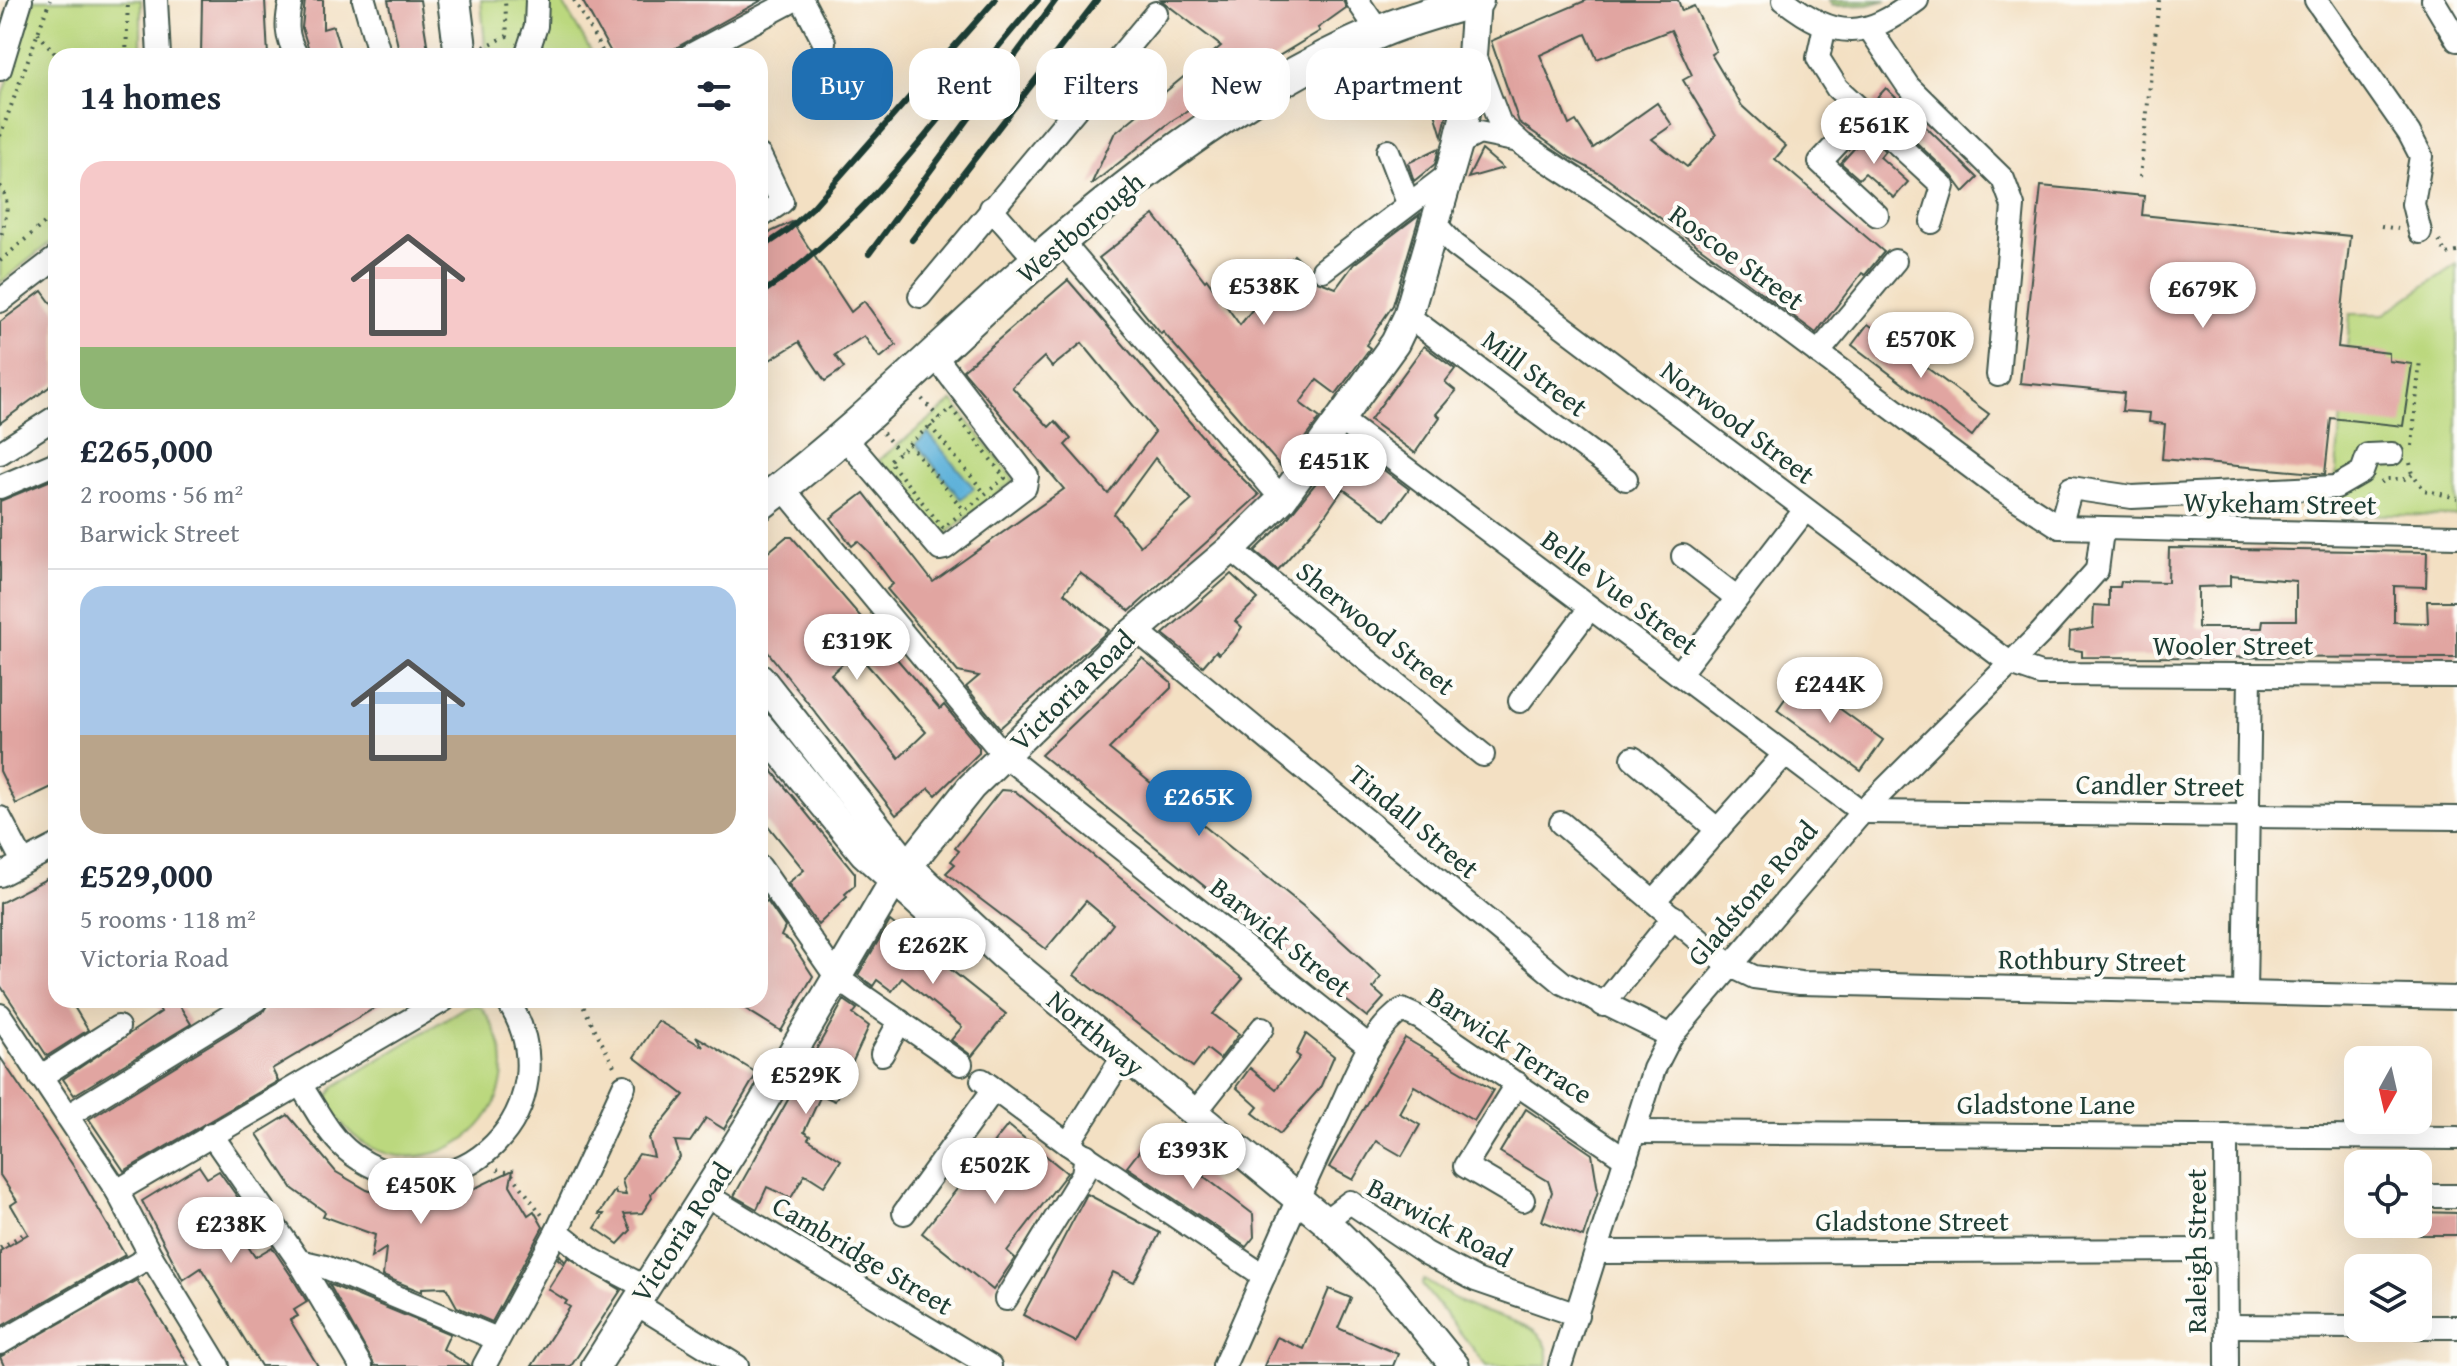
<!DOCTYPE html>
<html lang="en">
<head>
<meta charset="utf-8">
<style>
  body { margin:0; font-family:"Gentium Book Plus",serif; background:#f6f6f7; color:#1f2937; height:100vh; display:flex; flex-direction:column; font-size:30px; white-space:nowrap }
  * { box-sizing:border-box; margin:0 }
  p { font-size:26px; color:#747a83 }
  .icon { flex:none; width:44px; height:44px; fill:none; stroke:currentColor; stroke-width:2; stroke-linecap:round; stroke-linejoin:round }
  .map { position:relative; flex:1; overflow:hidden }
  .panel { position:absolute; left:48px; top:48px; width:720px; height:960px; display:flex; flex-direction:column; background:#fff; border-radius:24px; box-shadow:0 8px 32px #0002 }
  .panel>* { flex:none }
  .hud { position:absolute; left:792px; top:48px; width:760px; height:72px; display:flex; gap:16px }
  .needle { width:52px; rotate:188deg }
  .controls { position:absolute; left:2344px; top:1046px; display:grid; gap:16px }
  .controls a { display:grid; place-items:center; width:88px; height:88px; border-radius:16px; background:#fff; box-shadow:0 8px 32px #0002; font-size:40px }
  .price { position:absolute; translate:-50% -68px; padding:0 18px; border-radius:28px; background:#fff; color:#222; font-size:26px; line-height:52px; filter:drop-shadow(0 2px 4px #0008) }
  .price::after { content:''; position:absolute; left:50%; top:48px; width:24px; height:18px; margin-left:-12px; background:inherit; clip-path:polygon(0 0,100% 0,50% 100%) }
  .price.current { background:#1f6fb2; color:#fff }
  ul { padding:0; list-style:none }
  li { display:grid; align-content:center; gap:16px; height:424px; padding:0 32px }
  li+li { border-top:2px solid #e0e1e3 }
  li span { display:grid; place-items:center; height:248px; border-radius:24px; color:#555 }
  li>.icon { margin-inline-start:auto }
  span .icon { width:144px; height:144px; fill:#fffc; stroke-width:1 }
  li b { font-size:34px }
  h2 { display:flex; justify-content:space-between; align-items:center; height:96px; padding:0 32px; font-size:34px }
  .chip { padding:0 28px; border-radius:24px; background:#fff; box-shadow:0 8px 32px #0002; font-size:28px; line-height:72px }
  .chip.current { background:#1f6fb2; color:#fff }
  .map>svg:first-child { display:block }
  .green { fill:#bbd87e; stroke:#6d8a59; stroke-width:2 }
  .forest { fill:#94b86d; stroke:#5a7a50; stroke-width:2 }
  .water { fill:#5db1d9; stroke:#3e7786; stroke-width:2 }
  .building { fill:#e1a5a1; fill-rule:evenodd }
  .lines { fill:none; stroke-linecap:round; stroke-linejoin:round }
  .minor-casing { stroke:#3f5549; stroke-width:26 }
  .major-casing { stroke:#3f5549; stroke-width:32 }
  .highway-casing { stroke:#3f5549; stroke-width:36 }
  .path { stroke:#3f5549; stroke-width:4; stroke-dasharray:2 6; stroke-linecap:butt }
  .minor { stroke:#fff; stroke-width:22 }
  .major { stroke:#fff; stroke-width:28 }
  .highway { stroke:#fff; stroke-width:32 }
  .rail { stroke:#1f3d34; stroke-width:6 }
  .labels { text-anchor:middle; stroke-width:8; stroke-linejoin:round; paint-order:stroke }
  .street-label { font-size:28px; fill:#1f3d34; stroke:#fdfcf7 }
</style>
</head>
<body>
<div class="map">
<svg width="2457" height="1366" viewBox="0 0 2457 1366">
  <rect width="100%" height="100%" fill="#fdfcf7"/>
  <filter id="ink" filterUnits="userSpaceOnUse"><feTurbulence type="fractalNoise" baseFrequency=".0125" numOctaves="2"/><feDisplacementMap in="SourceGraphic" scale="16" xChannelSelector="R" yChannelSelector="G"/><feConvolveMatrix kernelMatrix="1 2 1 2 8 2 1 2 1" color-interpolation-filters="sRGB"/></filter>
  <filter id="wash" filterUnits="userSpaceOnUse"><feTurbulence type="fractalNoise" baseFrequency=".006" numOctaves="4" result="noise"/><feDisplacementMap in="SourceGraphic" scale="32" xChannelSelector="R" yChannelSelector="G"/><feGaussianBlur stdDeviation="1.8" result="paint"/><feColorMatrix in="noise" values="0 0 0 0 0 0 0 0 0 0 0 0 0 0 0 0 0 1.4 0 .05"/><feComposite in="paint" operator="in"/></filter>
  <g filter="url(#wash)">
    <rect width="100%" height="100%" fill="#f3e0c3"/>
    <g class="green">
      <polygon points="34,0 141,0 141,56 56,56 56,238 0,283 0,105"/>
      <polygon points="481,0 561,0 594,56 494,56 485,45"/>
      <polygon points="2457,264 2457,516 2332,514 2350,314 2384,314"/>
      <polygon points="953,401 1014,480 941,538 879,460"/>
      <path d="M475 1005 481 1007C564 1120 388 1226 327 1099L334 1087 465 1007Z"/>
      <path d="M1424 1280C1440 1289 1456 1301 1473 1308 1501 1319 1557 1324 1547 1366H1487L1422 1285Z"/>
    </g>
    <polygon class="forest" points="1829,0 1887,0 1867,5 1832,6"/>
    <polygon class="water" points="928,433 974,488 961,499 916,444"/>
    <g id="blocks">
      <g class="building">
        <polygon points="202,0 265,0 268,56 201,56"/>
        <polygon points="305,0 323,0 323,29 333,26 342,56 311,56 302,28"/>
        <polygon points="388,0 420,0 429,56 400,56"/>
        <polygon points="582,0 762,0 661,56 613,56"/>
        <polygon points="1161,0 1343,0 1346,8 1318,28 1320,31 1173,120 1091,185 1114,134 1221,46"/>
        <path d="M1587 0H1678L1682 11 1694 6 1716 51 1711 54 1742 106 1786 146 1775 159 1884 252 1865 275 1862 273 1816 333 1602 175 1570 158 1519 122 1491 41ZM1671 30 1692 75 1683 80 1716 135 1687 167 1652 139 1672 125 1657 103 1593 148 1576 121 1569 125 1540 55 1586 34 1597 59Z"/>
        <polygon points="1446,84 1451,98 1442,136 1428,90"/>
        <polygon points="1886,88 1978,178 1964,192 1952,176 1873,102"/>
        <polygon points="1867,134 1885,151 1880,157 1908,182 1894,198 1865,173 1859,179 1841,163"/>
        <polygon points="1439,148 1435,164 1414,181 1408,163"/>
        <polygon points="1482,150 1503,168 1468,178"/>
        <polygon points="2041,186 2144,196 2142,215 2350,236 2338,347 2389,353 2389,361 2412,364 2403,426 2331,418 2325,474 2162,459 2165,424 2149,422 2150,413 2122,411 2124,393 2020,383"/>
        <polygon points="1420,214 1393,305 1366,345 1370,348 1336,394 1317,380 1300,403 1320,418 1282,468 1163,332 1161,334 1099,258 1154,215 1205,281 1207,279 1240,325 1265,294 1252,284 1268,263 1281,272 1294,255 1309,268 1312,279 1336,288 1354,264"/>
        <polygon points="792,222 851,312 864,301 896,345 880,358 864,336 835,355 844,368 825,381 799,342 760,366 760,237"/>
        <path d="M1068 280 1213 449 1259 495 1130 611 1080 573 1064 593 1109 630 1000 728 966 687 979 676 958 672 887 589 893 584 869 552 858 541 852 546 831 518 864 493 933 582 1064 489 963 370ZM1082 343 1155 432 1108 494 1065 445 1071 439 1055 421 1049 427 1012 387 1044 357 1052 367ZM1155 458 1192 500 1140 546 1114 514Z"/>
        <polygon points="42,291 56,310 56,382 0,423 0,322"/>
        <polygon points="1868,324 1989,414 1972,436 1852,345"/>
        <polygon points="1424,346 1455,369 1445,382 1456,391 1436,414 1440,417 1415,453 1370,420"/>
        <polygon points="1348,443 1409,489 1386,520 1343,489 1319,524 1278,570 1255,551 1286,520"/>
        <polygon points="56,478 56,785 16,804 0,771 0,501"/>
        <path d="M786 537H792L940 709 944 705 979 747V753L936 795 929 788 896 815 760 642V559ZM856 652 926 732 899 758 831 674Z"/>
        <path d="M2169 548 2427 552 2426 587 2394 586V622L2428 623 2427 601H2457V658L2082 657V651L2069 649 2070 632 2093 628 2094 605 2109 606V587H2120L2121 581 2168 582ZM2230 576 2296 581V620H2263L2262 628H2198V587L2230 586Z"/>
        <polygon points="1231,574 1258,599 1235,621 1242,627 1234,639 1219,654 1216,651 1203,666 1163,634"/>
        <polygon points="1142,658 1171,682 1171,688 1109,749 1303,906 1381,977 1373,988 1384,998 1367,1017 1041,755"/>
        <polygon points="1799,679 1883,740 1861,771 1777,710"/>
        <polygon points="760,756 855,873 855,885 845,894 847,897 818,925 788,883 804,870 760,816"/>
        <polygon points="1001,790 1015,791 1243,979 1213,1014 1239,1034 1220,1059 1207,1049 1193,1067 1074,975 1113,924 1086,901 1046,949 946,873 955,864 951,861 959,851 955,848"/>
        <polygon points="56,874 56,1000 70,1000 88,1030 47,1056 0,985 0,903"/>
        <polygon points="767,901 785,927 781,936 790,941 813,976 781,1031 731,1000 760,1000 760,906"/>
        <polygon points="890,921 1006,1014 972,1056 951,1040 962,1027 902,978 892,991 877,980 873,986 858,975"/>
        <polygon points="154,1000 176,1000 191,1024 74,1095 63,1079 161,1012"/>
        <polygon points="270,1000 388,1000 272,1069 278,1081 124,1171 89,1119 263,1012"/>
        <polygon points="844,1000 857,1009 853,1014 869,1026 835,1101 821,1095 804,1132 810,1136 808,1139 841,1160 824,1186 805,1174 791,1198 767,1187 757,1209 734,1196"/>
        <polygon points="658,1021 703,1047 696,1036 757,1073 724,1129 706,1118 690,1142 675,1141 680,1157 651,1194 652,1198 642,1213 624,1214 631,1230 618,1244 595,1228 604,1214 599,1214 615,1190 616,1194 626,1195 622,1180 639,1154 654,1157 649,1138 684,1095 634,1057"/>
        <polygon points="1306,1034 1334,1056 1320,1088 1280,1134 1253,1113 1258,1107 1236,1087 1250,1068 1276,1089 1300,1057 1296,1054"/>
        <polygon points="1405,1038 1493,1090 1474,1121 1414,1086 1399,1113 1420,1125 1402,1156 1376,1141 1353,1180 1329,1167"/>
        <polygon points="0,1057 74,1167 125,1255 0,1327 0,1251 28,1234 11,1205 17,1201 0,1175"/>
        <polygon points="1526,1109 1592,1154 1598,1191 1583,1237 1542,1221 1552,1192 1548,1181 1500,1152"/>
        <polygon points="288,1115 336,1172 367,1190 385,1196 420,1201 450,1200 513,1170 510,1185 528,1215 534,1211 543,1227 492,1322 457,1307 446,1287 422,1288 422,1292 383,1276 386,1248 371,1258 375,1235 323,1216 325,1212 293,1189 257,1134"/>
        <polygon points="1008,1125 1067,1173 1007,1251 1015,1258 993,1290 922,1233"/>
        <polygon points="1151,1136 1253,1214 1254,1237 1246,1247 1127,1167"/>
        <polygon points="199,1166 207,1178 219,1171 248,1212 232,1222 255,1257 272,1247 292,1277 307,1302 294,1310 298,1316 290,1320 318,1366 261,1366 201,1268 183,1280 142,1201"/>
        <polygon points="1087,1194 1160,1233 1134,1282 1113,1272 1076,1342 1023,1315"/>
        <polygon points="2418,1212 2457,1213 2457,1235 2418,1235"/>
        <polygon points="560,1255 565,1262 568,1257 621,1290 571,1366 532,1366 570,1307 565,1304 567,1301 548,1289 564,1264 558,1259"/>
        <polygon points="137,1280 189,1366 4,1366 0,1357"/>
        <polygon points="329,1284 450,1334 443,1349 470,1366 375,1366"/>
        <polygon points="1329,1289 1351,1298 1338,1328 1398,1354 1393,1366 1264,1366 1277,1337 1304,1349"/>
      </g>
    </g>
  </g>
  <g filter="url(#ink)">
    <use href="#blocks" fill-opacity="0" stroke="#3f5549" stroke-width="2"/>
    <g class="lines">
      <defs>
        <g id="minor">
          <polyline points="156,0 159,56"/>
          <path d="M291 0C286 22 285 36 297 56"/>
          <polyline points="364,0 380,56"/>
          <polyline points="802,0 824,42"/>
          <polyline points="1357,0 1379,32"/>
          <path d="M1784 0C1837 41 1865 39 1917 0"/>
          <polyline points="2316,0 2409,133 2421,156 2413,204 2420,232"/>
          <polyline points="2433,0 2457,40"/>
          <polyline points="1825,26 1818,58 1837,88 1943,186 1932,222"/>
          <polyline points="1869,28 1908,86 2003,179 2013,206 1998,375"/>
          <polyline points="526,56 536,26 537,0"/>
          <polyline points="689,56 794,0"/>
          <polyline points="1475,58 1500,124 1522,144 1599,194 1749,301 1995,485 2060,527 2457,536"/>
          <polyline points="0,69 21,0"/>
          <polyline points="1864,115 1820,162 1877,215"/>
          <polyline points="1458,144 1479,133 1514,140"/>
          <polyline points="1388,151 1408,203"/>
          <polyline points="760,156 782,202 760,217"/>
          <polyline points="991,208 1038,262"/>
          <polyline points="1434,223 1455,245 2011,664 2040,674 2457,676"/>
          <polyline points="1061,241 1282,499"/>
          <polyline points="1323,270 1449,174"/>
          <polyline points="920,296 1156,13"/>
          <polyline points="0,301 56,258"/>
          <polyline points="1408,316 1626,479"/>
          <polyline points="1818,353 1895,261"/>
          <polyline points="1341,420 1862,812 2457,818"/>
          <polyline points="844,437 940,549 945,548 1025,487 1027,476 935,356"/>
          <polyline points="0,453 56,417"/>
          <polyline points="0,487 56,463"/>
          <polyline points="782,487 1004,755 1370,1047"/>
          <polyline points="2060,527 2071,488 2132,497 2336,487 2362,472 2368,455 2392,454"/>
          <polyline points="1231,549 1483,755"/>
          <polyline points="1683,556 1736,597"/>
          <polyline points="1135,629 1563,983 1671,1036"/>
          <polyline points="1679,674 1805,510"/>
          <polyline points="1520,701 1590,608"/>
          <polyline points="1633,758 1718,830"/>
          <polyline points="0,818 23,862"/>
          <polyline points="1561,823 1729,965 1754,977 1800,983 2457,998"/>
          <polyline points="760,867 837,978 961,1064"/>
          <polyline points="0,875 56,846"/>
          <polyline points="1655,900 1785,754"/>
          <polyline points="2245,993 2250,675"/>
          <polyline points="1603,1005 1674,917"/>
          <polyline points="0,1015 117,1191 151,1256 218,1366"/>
          <polyline points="882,1054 900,1021"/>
          <polyline points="40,1077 118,1027"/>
          <polyline points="982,1080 1068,1144 1264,1276"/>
          <polyline points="1517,1083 1465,1166 1523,1200"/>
          <path d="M301 1086C317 1110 329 1137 352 1154 455 1229 577 1105 507 1000"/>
          <polyline points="1194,1114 1262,1028"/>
          <polyline points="67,1116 256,1000"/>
          <polyline points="1635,1132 2457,1138"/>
          <polyline points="211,1134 299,1261 361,1366"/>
          <polyline points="2226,1136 2227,1366"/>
          <polyline points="1068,1144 1123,1057"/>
          <polyline points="117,1191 444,1000"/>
          <polyline points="706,1195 990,1366"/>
          <polyline points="2418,1196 2457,1196"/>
          <polyline points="904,1213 994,1089"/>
          <polyline points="1325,1221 1350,1202 1426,1253 1476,1280 1577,1315"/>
          <polyline points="557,1231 593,1260 645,1287"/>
          <polyline points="1597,1252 2226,1250"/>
          <polyline points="299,1261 325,1267 497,1339"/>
          <polyline points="1006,1299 1083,1174 1086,1155"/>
          <polyline points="635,1303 737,1366"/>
          <polyline points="2227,1326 2358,1327"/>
          <polyline points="2418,1327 2457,1327"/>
          <polyline points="0,1343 151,1256"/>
          <polyline points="484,1366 557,1231 624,1086"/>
          <path d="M1224 1366C1262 1282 1297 1196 1338 1113 1355 1077 1369 1034 1402 1010L1420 1018 1626 1159"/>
          <polyline points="1560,1366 1654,1069 1671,1036 1862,812 2040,634 2097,570 2102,531"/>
        </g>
        <g id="major">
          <polyline points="760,678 908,866 1003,955 1325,1221 1388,1283 1455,1366"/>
          <polyline points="760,727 864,853 944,925"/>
          <polyline points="596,1366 761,1106 888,891 971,787 1110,652 1231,549 1282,499 1395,343 1408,316 1458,144 1469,97 1476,0"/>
        </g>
        <g id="highway">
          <polyline points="454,0 461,56"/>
          <path d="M760 504C848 438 925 362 1006 288 1115 191 1244 89 1379 32 1411 18 1445 10 1477 0"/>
        </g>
      </defs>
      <use href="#minor" class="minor-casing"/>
      <use href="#major" class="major-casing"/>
      <use href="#highway" class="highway-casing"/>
      <g class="path">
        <polyline points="574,0 605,56"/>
        <polyline points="38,33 57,56"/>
        <polyline points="484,47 507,36 505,0"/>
        <polyline points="126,56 128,0"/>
        <polyline points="0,136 50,0"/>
        <polyline points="2140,177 2159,0"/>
        <path d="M0 186C12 201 5 222 0 239"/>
        <polyline points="2381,226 2398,229"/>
        <polyline points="2439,241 2446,254 2457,252"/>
        <polyline points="0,261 56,213"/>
        <polyline points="922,399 939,418"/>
        <polygon points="951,408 1005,478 943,528 889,461"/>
        <polyline points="930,426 984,492"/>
        <polyline points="883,433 899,452"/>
        <polyline points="909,444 963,509"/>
        <polyline points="2412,446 2420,359"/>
        <polyline points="2410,463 2413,474 2424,490 2457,498"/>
        <polyline points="2381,483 2386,479 2406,479 2413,474"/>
        <polyline points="2352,515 2353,508 2368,495"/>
        <polyline points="580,1000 616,1070"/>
        <polyline points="497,1170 511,1173 542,1215"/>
        <polyline points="0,1248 27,1232"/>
      </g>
      <use href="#minor" class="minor"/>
      <use href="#major" class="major"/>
      <use href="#highway" class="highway"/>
      <g class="rail">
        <polyline points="912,240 1097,0"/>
        <polyline points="760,249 788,230 813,207 995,0"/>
        <polyline points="869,254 1056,0"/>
        <path d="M760 294C872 221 950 99 1038 0"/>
      </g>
    </g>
  </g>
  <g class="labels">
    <g class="street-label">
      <text transform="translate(1080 227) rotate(-40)" y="10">Westborough</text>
      <text transform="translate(1737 257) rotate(36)" y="10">Roscoe Street</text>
      <text transform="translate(1535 373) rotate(37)" y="10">Mill Street</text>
      <text transform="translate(1738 422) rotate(37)" y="10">Norwood Street</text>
      <text transform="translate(2280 503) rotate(1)" y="10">Wykeham Street</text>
      <text transform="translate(1620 592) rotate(37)" y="10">Belle Vue Street</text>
      <text transform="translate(1376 628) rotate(39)" y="10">Sherwood Street</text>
      <text x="2233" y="655">Wooler Street</text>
      <text transform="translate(1072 690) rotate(-44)" y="10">Victoria Road</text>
      <text transform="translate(2160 785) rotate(1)" y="10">Candler Street</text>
      <text transform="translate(1414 821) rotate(40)" y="10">Tindall Street</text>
      <text transform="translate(1752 893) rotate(-49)" y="10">Gladstone Road</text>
      <text transform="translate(1281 937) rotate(39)" y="10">Barwick Street</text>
      <text transform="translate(2092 960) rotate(1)" y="10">Rothbury Street</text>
      <text transform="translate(1096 1033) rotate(40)" y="10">Northway</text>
      <text transform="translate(1510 1045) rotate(33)" y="10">Barwick Terrace</text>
      <text x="2046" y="1114">Gladstone Lane</text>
      <text x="1912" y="1231">Gladstone Street</text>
      <text transform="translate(1440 1222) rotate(28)" y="10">Barwick Road</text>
      <text transform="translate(681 1232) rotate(-57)" y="10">Victoria Road</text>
      <text transform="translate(2196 1251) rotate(-90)" y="10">Raleigh Street</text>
      <text transform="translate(863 1255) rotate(31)" y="10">Cambridge Street</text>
    </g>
  </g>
</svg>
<div class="controls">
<a><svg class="needle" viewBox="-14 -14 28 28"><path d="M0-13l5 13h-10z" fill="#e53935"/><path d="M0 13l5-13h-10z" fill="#747a83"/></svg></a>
<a><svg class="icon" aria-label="locate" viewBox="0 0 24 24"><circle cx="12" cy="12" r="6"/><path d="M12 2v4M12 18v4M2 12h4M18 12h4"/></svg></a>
<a><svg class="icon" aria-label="layers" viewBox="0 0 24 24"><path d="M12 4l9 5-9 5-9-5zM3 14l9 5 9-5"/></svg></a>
</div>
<b class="price" style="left:1874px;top:166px">£561K</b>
<b class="price" style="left:1264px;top:327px">£538K</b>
<b class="price" style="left:2203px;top:330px">£679K</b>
<b class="price" style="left:1921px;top:380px">£570K</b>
<b class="price" style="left:1334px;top:502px">£451K</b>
<b class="price" style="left:857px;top:682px">£319K</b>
<b class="price" style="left:1830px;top:725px">£244K</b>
<b class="price current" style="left:1199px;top:838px">£265K</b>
<b class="price" style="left:933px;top:986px">£262K</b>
<b class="price" style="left:806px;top:1116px">£529K</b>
<b class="price" style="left:1193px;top:1191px">£393K</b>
<b class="price" style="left:995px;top:1206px">£502K</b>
<b class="price" style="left:421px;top:1226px">£450K</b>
<b class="price" style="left:231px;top:1265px">£238K</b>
<div class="hud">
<a class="chip current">Buy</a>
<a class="chip">Rent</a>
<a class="chip">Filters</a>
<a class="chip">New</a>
<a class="chip">Apartment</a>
</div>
<section class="panel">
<h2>14 homes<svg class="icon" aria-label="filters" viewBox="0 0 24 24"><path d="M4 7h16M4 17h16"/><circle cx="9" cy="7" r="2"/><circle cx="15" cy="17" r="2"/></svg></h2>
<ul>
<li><span style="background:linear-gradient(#f6c9c9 75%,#8fb573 0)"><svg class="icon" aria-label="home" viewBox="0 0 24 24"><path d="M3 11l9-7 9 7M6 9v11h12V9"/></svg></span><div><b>£265,000</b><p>2 rooms · 56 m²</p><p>Barwick Street</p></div></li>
<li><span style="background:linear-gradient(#a9c7e8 60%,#b9a48a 0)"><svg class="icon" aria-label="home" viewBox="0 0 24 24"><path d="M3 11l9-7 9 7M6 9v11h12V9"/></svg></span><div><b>£529,000</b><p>5 rooms · 118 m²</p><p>Victoria Road</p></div></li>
</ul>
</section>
</div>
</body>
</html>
